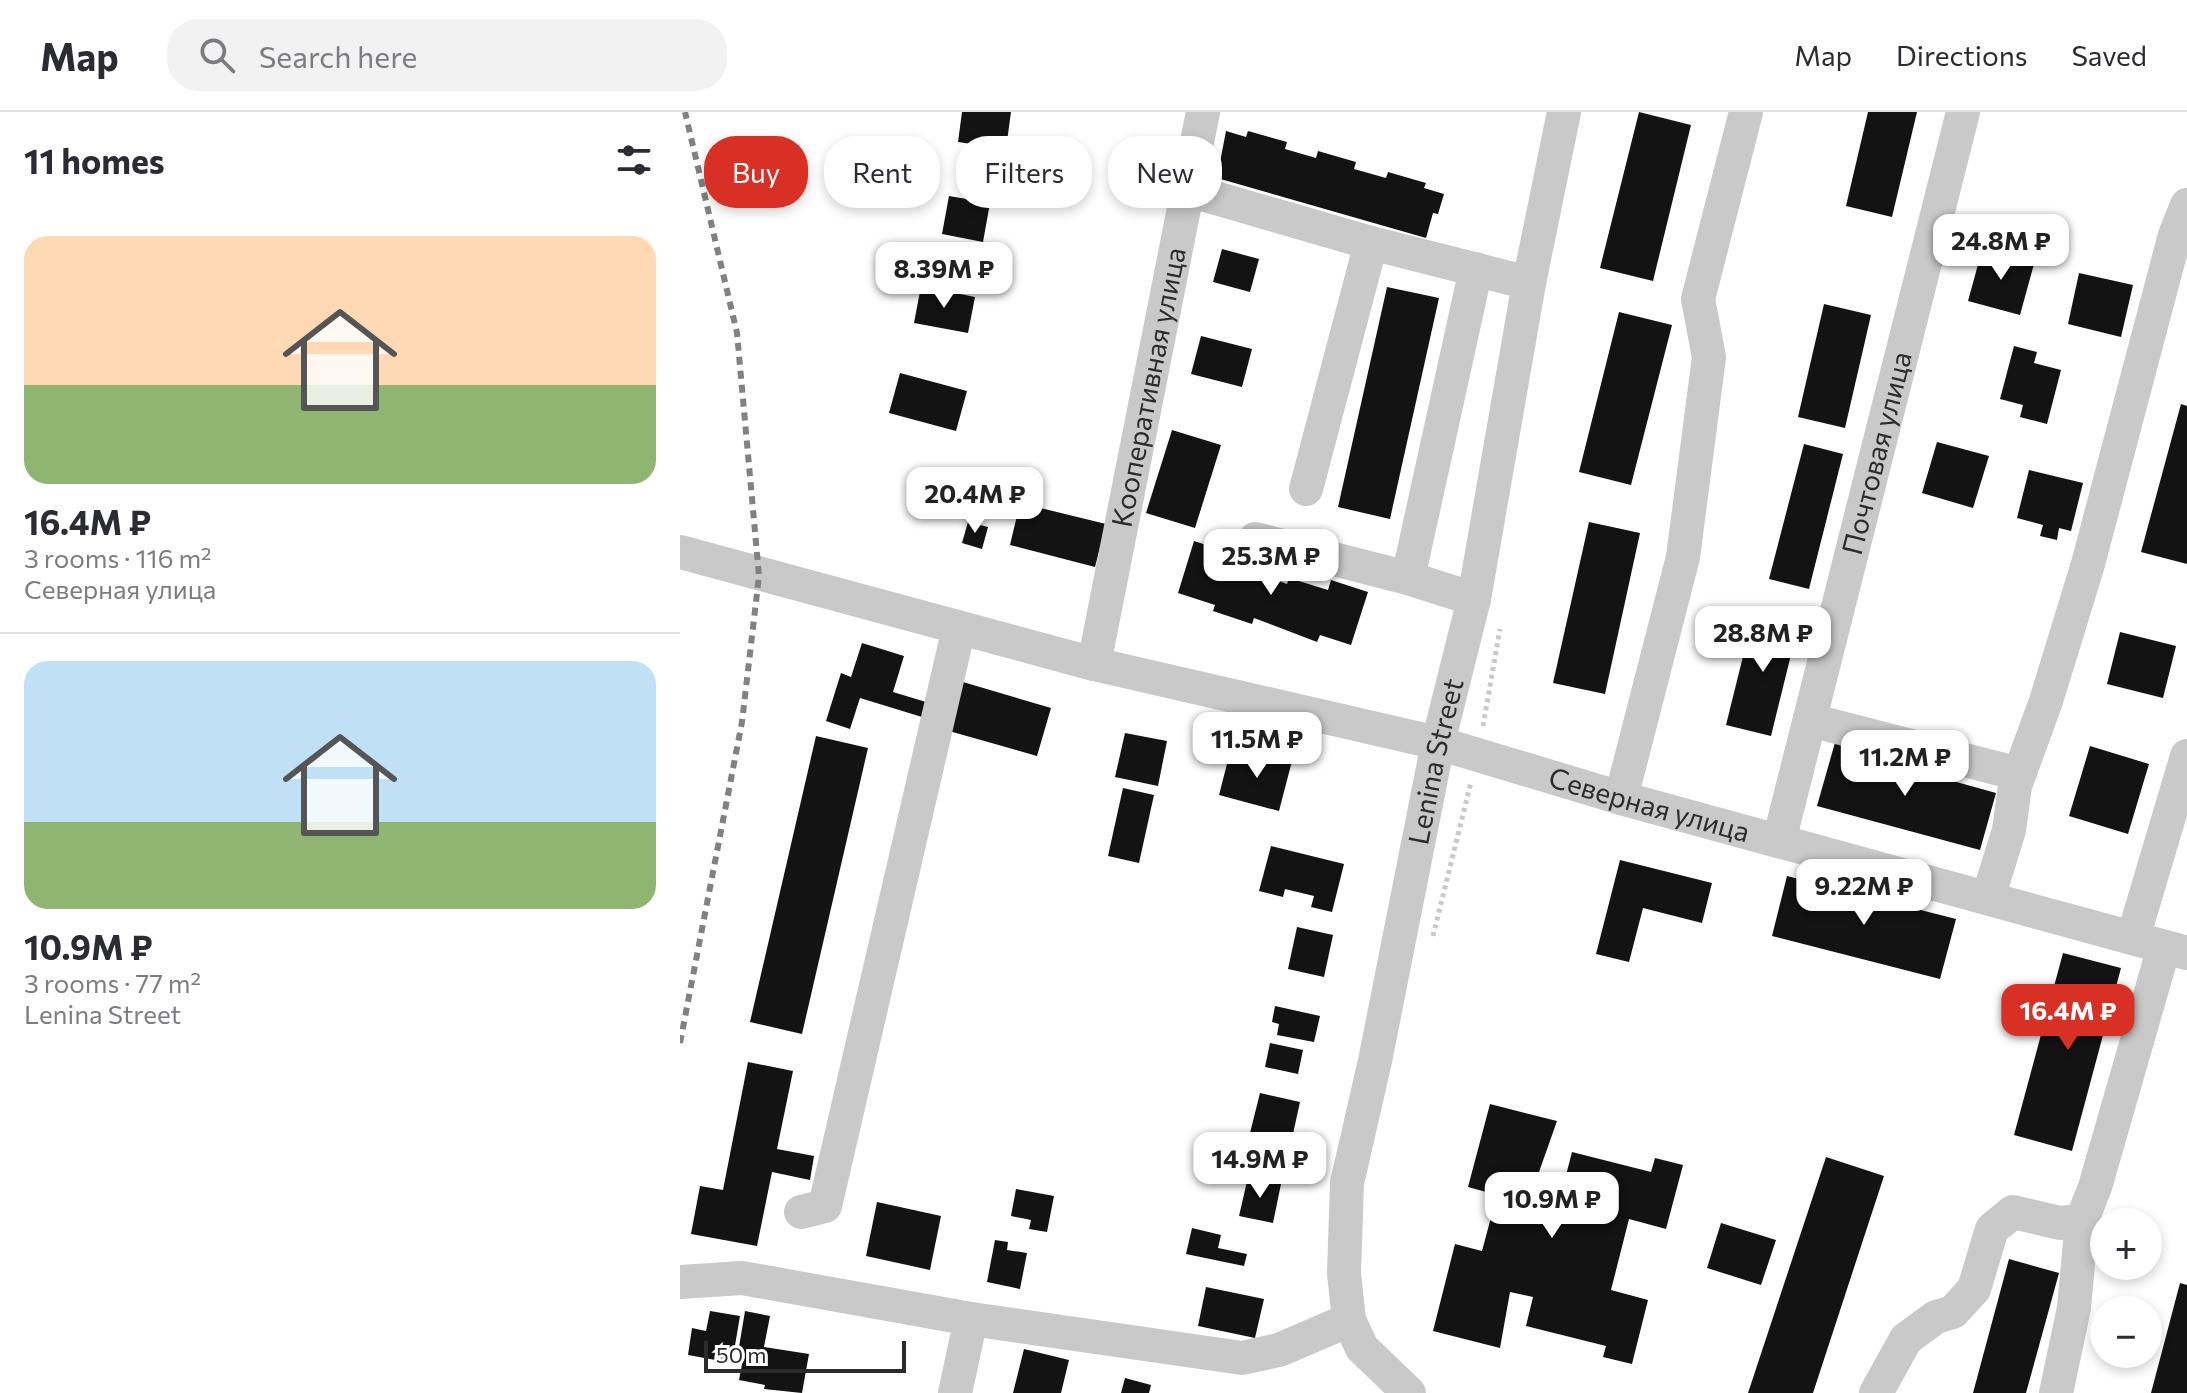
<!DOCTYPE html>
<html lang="en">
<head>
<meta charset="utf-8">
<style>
  body { margin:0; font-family:Commissioner,sans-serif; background:#f2f2f3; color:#2b2b33; height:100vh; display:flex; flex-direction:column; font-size:30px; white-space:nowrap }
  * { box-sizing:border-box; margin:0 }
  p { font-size:26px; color:#7c7c81 }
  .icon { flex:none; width:44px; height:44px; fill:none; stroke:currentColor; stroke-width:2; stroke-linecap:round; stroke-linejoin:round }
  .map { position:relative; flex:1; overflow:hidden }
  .panel { display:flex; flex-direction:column; background:#fff; width:680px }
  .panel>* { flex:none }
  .hud { position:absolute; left:24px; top:24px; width:760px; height:72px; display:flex; gap:16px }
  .fabs { position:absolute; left:1410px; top:1096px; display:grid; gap:16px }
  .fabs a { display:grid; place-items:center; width:72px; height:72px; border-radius:50%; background:#fff; box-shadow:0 4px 12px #0003; font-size:40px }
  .scale { position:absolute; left:24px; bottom:20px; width:202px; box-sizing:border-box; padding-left:8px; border:4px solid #2c2c2c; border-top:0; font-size:22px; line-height:28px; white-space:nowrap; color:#2c2c2c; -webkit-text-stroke:6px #fff; paint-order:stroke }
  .price { position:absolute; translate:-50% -68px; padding:0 18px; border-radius:16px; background:#fff; color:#222; font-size:26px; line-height:52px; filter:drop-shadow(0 2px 4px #0008) }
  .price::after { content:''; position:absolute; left:50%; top:48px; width:24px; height:18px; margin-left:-12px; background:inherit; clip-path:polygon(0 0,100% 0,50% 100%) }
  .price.on { background:#d93025; color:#fff }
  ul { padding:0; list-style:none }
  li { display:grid; align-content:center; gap:16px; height:424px; padding:0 24px }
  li+li { border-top:2px solid #e1e1e2 }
  li span { display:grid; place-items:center; height:248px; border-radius:24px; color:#555 }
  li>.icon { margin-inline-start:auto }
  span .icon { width:144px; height:144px; fill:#fffc; stroke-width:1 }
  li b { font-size:34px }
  h2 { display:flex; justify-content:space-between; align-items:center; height:96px; padding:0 24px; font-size:34px }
  .pill { padding:0 28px; border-radius:32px; background:#fff; box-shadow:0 4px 12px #0003; font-size:28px; line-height:72px }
  .pill.on { background:#d93025; color:#fff }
  header { display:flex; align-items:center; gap:48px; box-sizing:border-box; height:112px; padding:0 40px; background:#fff; border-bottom:2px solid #e1e1e2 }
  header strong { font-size:38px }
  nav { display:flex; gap:44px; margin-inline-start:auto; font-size:28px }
  .search { width:560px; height:72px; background:#f2f2f3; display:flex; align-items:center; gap:20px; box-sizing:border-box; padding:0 28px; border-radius:32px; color:#7c7c81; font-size:30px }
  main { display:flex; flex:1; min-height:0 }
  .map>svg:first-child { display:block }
  .building { fill:#131313 }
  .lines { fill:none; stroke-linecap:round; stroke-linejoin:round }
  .path { stroke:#c9c9c9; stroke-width:5; stroke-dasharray:4 4; stroke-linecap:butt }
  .minor { stroke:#c9c9c9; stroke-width:34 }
  .rail { stroke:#818181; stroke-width:6; stroke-dasharray:8 6; stroke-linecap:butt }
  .labels { text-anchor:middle; stroke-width:8; stroke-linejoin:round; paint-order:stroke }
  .street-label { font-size:28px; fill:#2c2c2c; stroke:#fff }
</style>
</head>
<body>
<header>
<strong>Map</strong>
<div class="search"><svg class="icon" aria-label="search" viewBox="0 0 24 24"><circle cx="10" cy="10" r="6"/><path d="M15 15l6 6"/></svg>Search here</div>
<nav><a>Map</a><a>Directions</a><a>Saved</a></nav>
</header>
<main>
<section class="panel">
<h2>11 homes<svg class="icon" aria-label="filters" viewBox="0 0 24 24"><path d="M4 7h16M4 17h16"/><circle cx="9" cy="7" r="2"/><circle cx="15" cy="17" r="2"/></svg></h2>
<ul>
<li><span style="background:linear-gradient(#ffd9b3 60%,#8fb573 0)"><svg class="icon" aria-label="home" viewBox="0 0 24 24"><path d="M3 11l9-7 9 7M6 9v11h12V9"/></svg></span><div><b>16.4M ₽</b><p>3 rooms · 116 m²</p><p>Северная улица</p></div></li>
<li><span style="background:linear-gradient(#bfe0f5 65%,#8fb573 0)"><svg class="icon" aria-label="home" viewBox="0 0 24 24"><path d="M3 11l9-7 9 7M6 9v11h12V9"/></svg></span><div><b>10.9M ₽</b><p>3 rooms · 77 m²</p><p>Lenina Street</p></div></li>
</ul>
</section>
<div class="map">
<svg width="1507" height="1281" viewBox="0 0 1507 1281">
  <rect width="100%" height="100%" fill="#fff"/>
  <g class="building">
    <polygon points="282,0 331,0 326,37 278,30"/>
    <polygon points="959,0 1011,13 973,169 920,156"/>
    <polygon points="1188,0 1237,0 1212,105 1166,94"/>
    <polygon points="546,19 566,25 568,19 607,30 605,37 636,46 638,39 676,50 674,57 706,66 708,60 746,71 744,76 764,82 758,102 753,101 746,126 537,66"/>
    <polygon points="269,84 310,91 303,130 262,122"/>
    <polygon points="542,137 579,147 570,180 533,170"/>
    <polygon points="1302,138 1354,152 1340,203 1288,189"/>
    <polygon points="1399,161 1453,173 1441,225 1388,212"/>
    <polygon points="241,174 295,185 288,221 234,211"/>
    <polygon points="707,175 759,186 710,407 658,395"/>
    <polygon points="1144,192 1191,203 1165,316 1118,305"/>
    <polygon points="939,200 992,213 951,373 899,360"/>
    <polygon points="521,224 572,237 562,275 511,262"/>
    <polygon points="1334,234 1357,240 1354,251 1381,258 1367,312 1340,305 1343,293 1320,287"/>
    <polygon points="220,261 287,279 276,319 209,301"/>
    <polygon points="1501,292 1507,294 1507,452 1461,440"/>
    <polygon points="492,318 541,333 515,416 466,401"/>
    <polygon points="1257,330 1309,344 1293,396 1242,381"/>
    <polygon points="1124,332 1163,342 1129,477 1089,467"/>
    <polygon points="1349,358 1403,371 1391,419 1379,416 1377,428 1360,424 1363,413 1337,406"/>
    <polygon points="340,391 426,412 415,455 330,433"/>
    <polygon points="288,410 308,415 302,437 282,431"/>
    <polygon points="909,410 960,421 925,582 873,571"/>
    <polygon points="514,429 555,442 553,447 590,459 588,465 607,472 609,466 648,478 651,468 688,480 671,533 640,523 637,530 574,506 572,512 533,499 535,493 498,481"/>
    <polygon points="1074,500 1119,510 1091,624 1046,613"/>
    <polygon points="1440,520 1496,534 1483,586 1427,572"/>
    <polygon points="182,531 224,544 213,580 246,590 242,605 180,586 170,617 146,609 161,561 171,565"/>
    <polygon points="283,570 371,596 357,644 269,619"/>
    <polygon points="445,621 487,629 478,674 435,665"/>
    <polygon points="136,624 188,636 122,922 70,910"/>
    <polygon points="1156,627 1179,633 1176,642 1316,681 1300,738 1137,694"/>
    <polygon points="1410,634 1469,652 1448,722 1389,704"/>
    <polygon points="568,638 612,649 599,699 539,683 548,648 564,652"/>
    <polygon points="443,676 474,683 459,751 428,744"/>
    <polygon points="591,734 664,752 652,800 631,795 634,784 605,777 603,785 579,779"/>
    <polygon points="940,748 1032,771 1022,811 963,796 949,850 916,842"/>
    <polygon points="1107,764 1276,807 1260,867 1092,824"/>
    <polygon points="617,815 653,823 644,865 608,857"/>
    <polygon points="1383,841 1441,856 1392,1039 1334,1023"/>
    <polygon points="595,894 640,904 634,930 597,923 599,912 592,910"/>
    <polygon points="590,931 623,938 618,962 585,955"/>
    <polygon points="68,950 113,959 97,1037 134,1044 130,1068 92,1060 77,1134 11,1122 20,1074 43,1078"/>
    <polygon points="580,981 620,990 611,1031 570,1021"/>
    <polygon points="810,992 877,1009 859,1060 885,1067 892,1040 971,1060 975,1046 1003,1053 986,1117 949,1107 931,1178 968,1188 952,1252 923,1245 926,1234 846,1214 853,1185 830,1180 820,1236 753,1219 775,1132 802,1139 817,1083 788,1075"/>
    <polygon points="1146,1045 1204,1064 1133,1281 1068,1281"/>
    <polygon points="568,1065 601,1072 593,1111 559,1104"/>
    <polygon points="336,1077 374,1084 367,1120 349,1117 351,1108 331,1104"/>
    <polygon points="197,1090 261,1104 250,1158 186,1144"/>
    <polygon points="1041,1111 1096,1128 1081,1173 1027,1156"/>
    <polygon points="512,1116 541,1123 538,1136 567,1142 564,1154 506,1142"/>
    <polygon points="315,1128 328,1130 327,1138 347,1141 340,1177 307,1170"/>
    <polygon points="1329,1147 1379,1161 1346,1281 1293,1281"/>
    <polygon points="1500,1171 1507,1173 1507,1281 1471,1281"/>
    <polygon points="526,1175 584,1187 575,1226 518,1214"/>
    <polygon points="30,1199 60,1204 52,1251 8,1243 12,1216 26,1219"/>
    <polygon points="65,1199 90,1204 84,1235 129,1242 122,1281 84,1277 85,1273 59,1268 64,1242 58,1241"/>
    <polygon points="344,1237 389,1248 381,1281 333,1281"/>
    <polygon points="445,1266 471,1273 469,1281 441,1281"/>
  </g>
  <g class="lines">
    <g class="path">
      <polyline points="803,614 820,517"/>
      <polyline points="753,824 791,670"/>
    </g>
    <g class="minor">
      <polyline points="508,78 691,131 849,171"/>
      <polyline points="626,377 691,131"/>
      <polyline points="575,427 728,466"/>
      <path id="s1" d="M0 440 414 552 758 631 941 686 1507 841"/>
      <polyline points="794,487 728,466 796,157"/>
      <path id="s2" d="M414 552 523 0"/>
      <polyline points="1130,608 1339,662"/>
      <polyline points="941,686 1003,445 1029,245 1018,187 1066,0"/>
      <path id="s3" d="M1099 729 1283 0"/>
      <polyline points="1308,786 1329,718 1335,674 1366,589 1408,452 1495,123 1507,93"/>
      <polyline points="1453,826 1507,644"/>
      <polyline points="121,1100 145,1094 279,516"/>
      <polyline points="0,1170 62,1166 291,1207 562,1246 599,1238 669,1208"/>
      <polyline points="275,1281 291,1207"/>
      <path id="s4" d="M729 1281 682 1236 669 1208 664 1161 667 1071 695 949 758 631 794 487 849 171 884 0"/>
      <polyline points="1196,1281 1226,1227 1256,1205 1273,1200 1294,1177 1312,1117 1333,1100 1380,1111 1402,1108 1415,1075 1484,835"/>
      <polyline points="1376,1281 1394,1196 1402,1108"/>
    </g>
    <polyline class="rail" points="0,931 62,610 79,464 57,221 5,0"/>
  </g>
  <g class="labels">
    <g class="street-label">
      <text dy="10" stroke="none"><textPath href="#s2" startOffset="282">Кооперативная улица</textPath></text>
      <text dy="10" stroke="none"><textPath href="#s3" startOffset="400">Почтовая улица</textPath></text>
      <text dy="10" stroke="none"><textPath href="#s4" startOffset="664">Lenina Street</textPath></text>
      <text dy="10" stroke="none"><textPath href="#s1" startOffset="1002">Северная улица</textPath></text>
    </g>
  </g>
</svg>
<div class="fabs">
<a>+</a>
<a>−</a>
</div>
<div class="scale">50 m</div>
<b class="price" style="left:1321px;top:170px">24.8M ₽</b>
<b class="price" style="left:264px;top:198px">8.39M ₽</b>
<b class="price" style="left:295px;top:423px">20.4M ₽</b>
<b class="price" style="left:591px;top:485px">25.3M ₽</b>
<b class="price" style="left:1083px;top:562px">28.8M ₽</b>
<b class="price" style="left:577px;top:668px">11.5M ₽</b>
<b class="price" style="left:1225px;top:686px">11.2M ₽</b>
<b class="price" style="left:1184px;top:815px">9.22M ₽</b>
<b class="price on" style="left:1388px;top:940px">16.4M ₽</b>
<b class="price" style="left:580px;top:1088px">14.9M ₽</b>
<b class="price" style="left:872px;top:1128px">10.9M ₽</b>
<div class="hud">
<a class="pill on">Buy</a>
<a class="pill">Rent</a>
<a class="pill">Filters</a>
<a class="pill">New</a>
</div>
</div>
</main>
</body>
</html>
